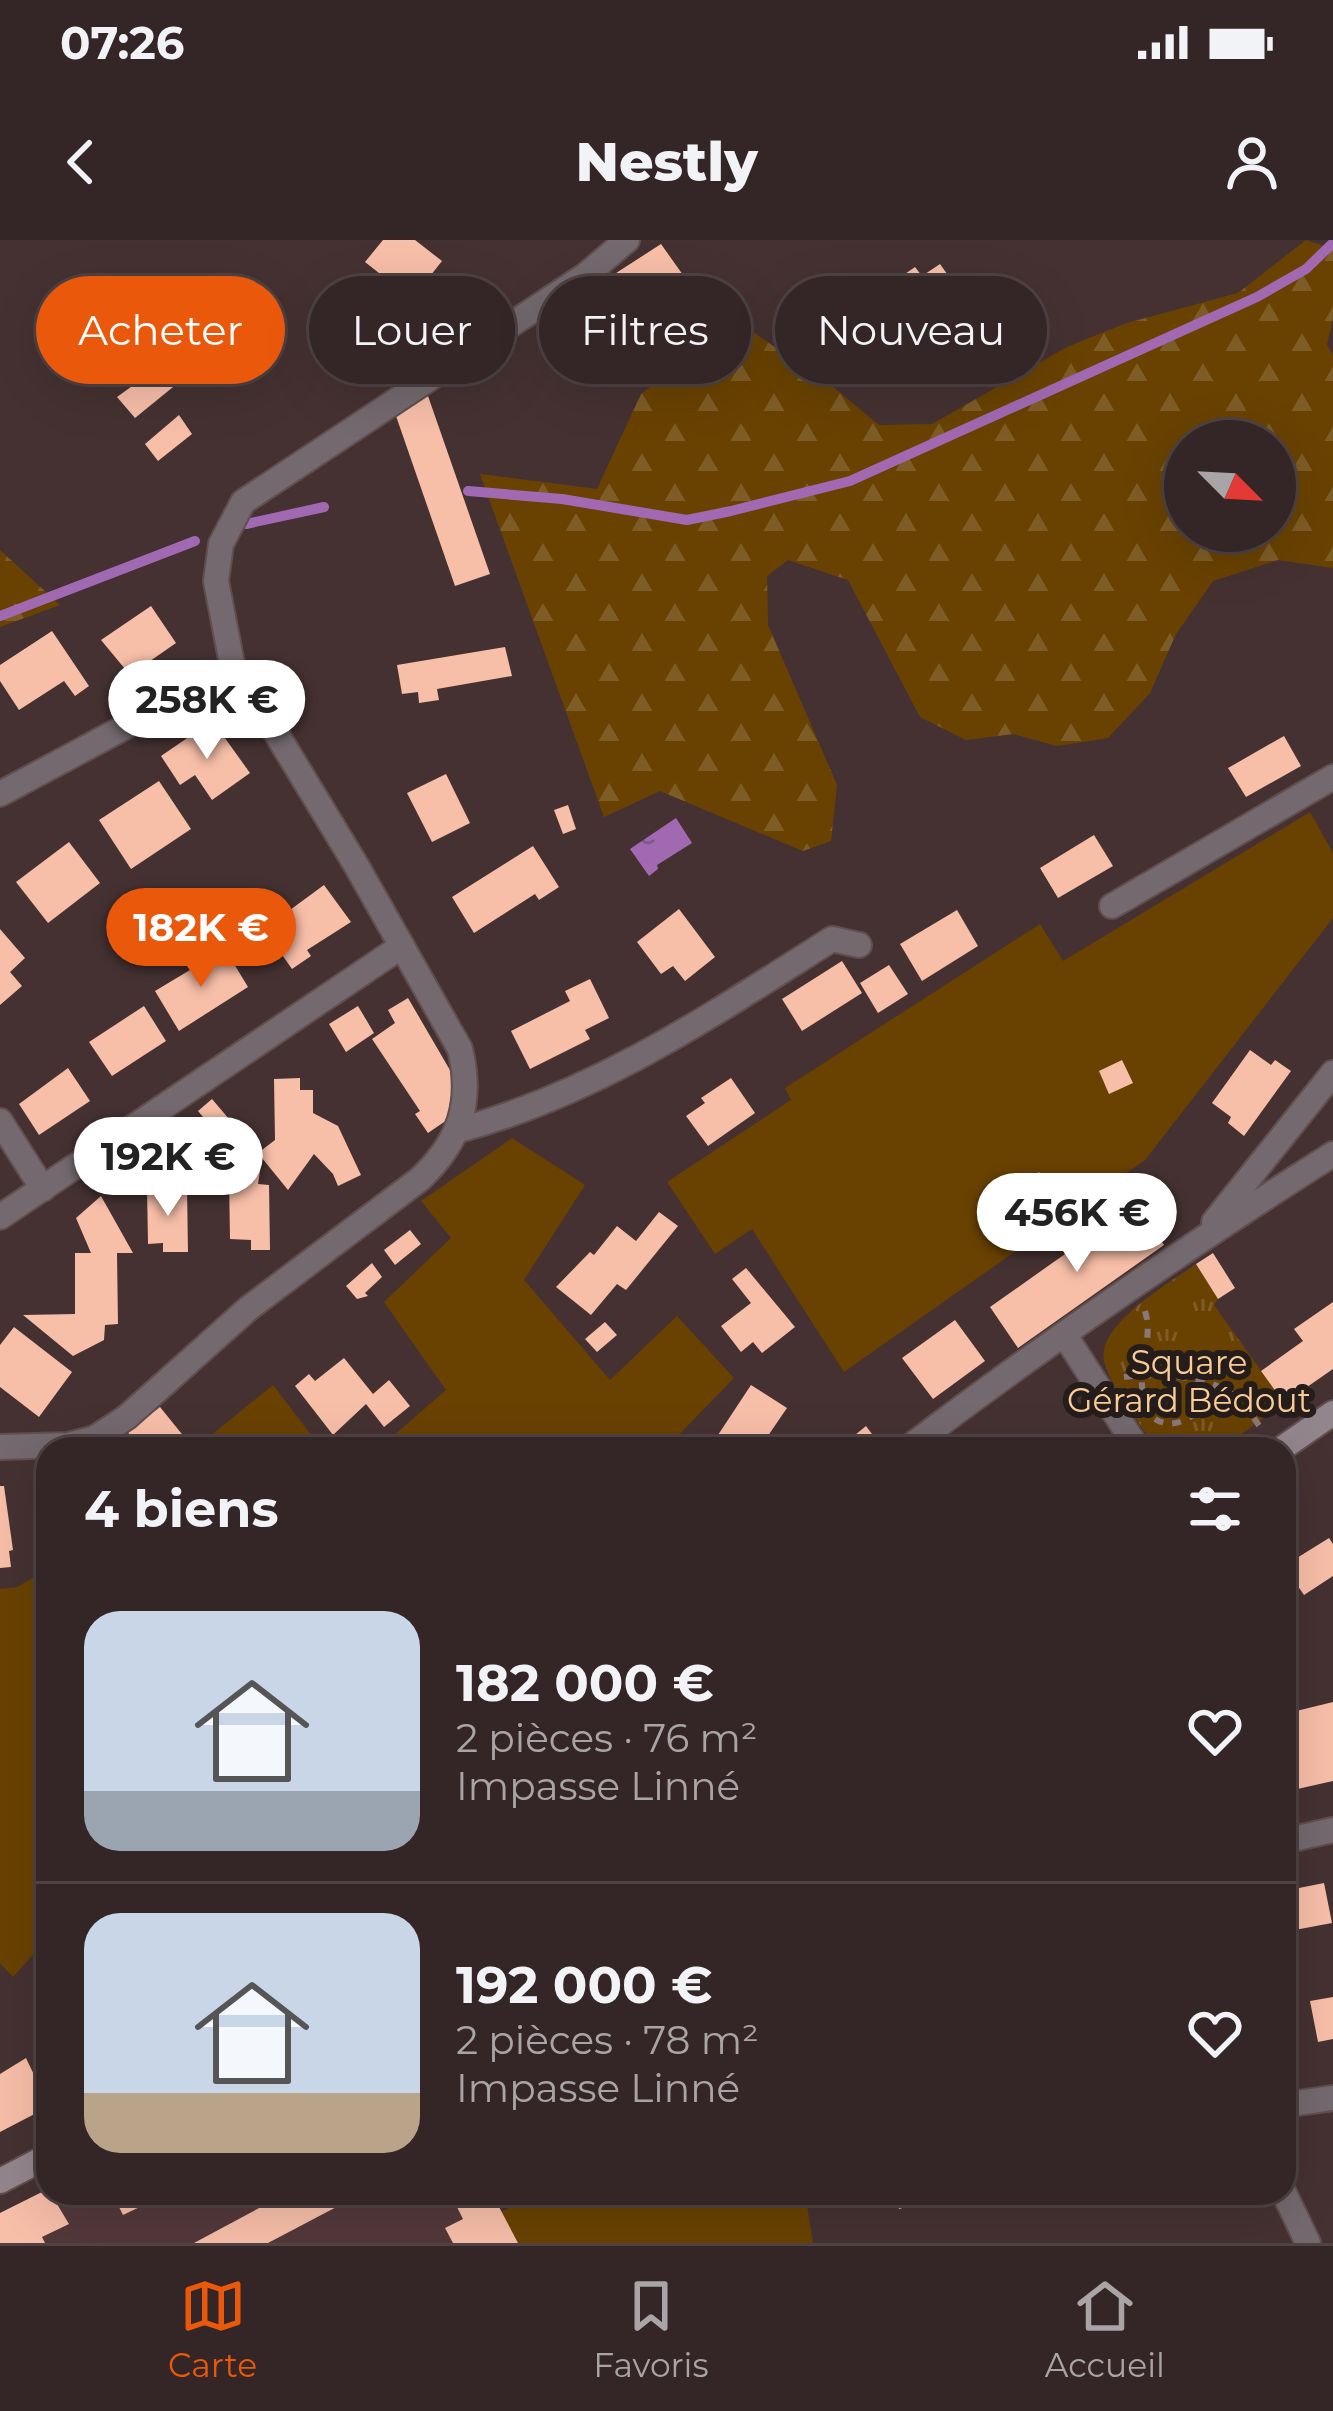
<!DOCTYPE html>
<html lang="fr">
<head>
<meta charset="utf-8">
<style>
  body { margin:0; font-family:Montserrat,sans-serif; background:#3c2d2e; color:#f1f3f6; height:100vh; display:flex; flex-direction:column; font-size:45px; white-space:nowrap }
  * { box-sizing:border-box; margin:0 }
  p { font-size:39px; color:#a9a5a7 }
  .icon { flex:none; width:66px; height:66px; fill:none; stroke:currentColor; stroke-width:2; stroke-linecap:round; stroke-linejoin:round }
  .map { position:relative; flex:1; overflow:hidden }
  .sheet { position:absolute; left:36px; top:1197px; width:1260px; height:768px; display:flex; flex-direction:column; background:#342526; border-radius:36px; box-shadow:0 12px 48px #0002,0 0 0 3px #4e4243 }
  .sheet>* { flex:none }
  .guide { position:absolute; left:36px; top:36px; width:1263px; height:108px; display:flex; gap:24px }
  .needle { width:78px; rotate:114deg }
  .buttons { position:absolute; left:1164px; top:180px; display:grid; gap:24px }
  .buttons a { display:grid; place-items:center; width:132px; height:132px; border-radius:50%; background:#342526; box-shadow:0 12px 48px #0002,0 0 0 3px #4e4243; font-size:60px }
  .price { position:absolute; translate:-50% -102px; padding:0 27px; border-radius:42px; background:#fff; color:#222; font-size:39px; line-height:78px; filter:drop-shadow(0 3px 6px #0008) }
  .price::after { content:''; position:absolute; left:50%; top:72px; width:36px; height:27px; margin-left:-18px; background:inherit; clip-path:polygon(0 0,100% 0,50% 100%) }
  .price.selected { background:#ea580c; color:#fff }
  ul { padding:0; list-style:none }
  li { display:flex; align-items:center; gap:36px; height:300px; padding:0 48px }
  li+li { border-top:3px solid #4e4243 }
  li span { display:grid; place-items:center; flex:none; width:336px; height:240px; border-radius:36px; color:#555 }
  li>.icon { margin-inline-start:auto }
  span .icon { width:144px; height:144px; fill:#fffc; stroke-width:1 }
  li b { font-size:51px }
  h2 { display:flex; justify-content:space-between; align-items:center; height:144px; padding:0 48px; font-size:51px }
  .chip { padding:0 42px; border-radius:54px; background:#342526; box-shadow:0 12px 48px #0002,0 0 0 3px #4e4243; font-size:42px; line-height:108px }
  .chip.selected { background:#ea580c; color:#fff }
  .status { display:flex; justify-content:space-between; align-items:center; height:84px; padding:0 60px; background:#342526; direction:ltr }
  .status svg { height:33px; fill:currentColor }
  header { display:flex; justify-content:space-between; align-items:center; height:156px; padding:0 48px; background:#342526; font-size:54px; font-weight:800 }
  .dock { display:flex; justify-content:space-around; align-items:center; height:168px; border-top:3px solid #4e4243; background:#342526; font-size:33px; color:#a9a5a7 }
  .dock a { display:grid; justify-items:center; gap:6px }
  .dock .selected { color:#ea580c }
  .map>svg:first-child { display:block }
  .built { fill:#53383a }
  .green { fill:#694202 }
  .forest { fill:url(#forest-firs); fill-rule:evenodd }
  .park { fill:url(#park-tufts) }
  .water { fill:url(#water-ripples) }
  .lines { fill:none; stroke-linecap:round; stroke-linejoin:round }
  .stream { stroke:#a069b1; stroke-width:10 }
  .building { fill:#f7bea8 }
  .minor-casing { stroke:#614e4f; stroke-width:28 }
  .secondary-casing { stroke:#614e4f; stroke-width:28 }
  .path { stroke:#897879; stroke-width:6; stroke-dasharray:9 9; stroke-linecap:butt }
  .minor { stroke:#73696e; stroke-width:24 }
  .secondary { stroke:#93858c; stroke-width:24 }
  .labels { text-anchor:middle; stroke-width:12; stroke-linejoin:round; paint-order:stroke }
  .park-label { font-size:33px; fill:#facb92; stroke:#251c1c }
</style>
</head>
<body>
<div class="status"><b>07:26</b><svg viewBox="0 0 49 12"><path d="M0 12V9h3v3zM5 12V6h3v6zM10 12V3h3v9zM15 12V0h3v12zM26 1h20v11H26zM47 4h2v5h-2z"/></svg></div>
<header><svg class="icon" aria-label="back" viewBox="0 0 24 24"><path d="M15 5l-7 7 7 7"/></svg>Nestly<svg class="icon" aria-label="person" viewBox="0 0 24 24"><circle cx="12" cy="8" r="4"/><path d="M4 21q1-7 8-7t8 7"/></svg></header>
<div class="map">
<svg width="1333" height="2003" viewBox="0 0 1333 2003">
  <defs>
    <pattern id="forest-firs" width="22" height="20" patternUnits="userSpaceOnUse" patternTransform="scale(3)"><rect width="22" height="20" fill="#694202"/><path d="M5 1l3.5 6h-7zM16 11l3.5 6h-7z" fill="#7e5c26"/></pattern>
    <pattern id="park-tufts" width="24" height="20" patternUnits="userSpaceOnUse" patternTransform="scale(3)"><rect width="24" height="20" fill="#694202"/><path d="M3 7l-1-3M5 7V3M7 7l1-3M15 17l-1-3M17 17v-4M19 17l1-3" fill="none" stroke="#7e5c26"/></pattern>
    <pattern id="water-ripples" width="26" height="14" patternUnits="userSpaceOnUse" patternTransform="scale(3)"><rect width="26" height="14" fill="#a069b1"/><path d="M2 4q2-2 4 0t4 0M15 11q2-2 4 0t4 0" fill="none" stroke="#7f5a89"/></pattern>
  </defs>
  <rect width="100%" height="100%" fill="#453132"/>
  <polygon class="built" points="48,1949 48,1953 491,1953 518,2003 0,2003 0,1973"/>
  <g class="green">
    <polygon points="1310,572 1333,613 1333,678 1145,920 844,1132 752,989 715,1014 667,942 791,860 785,848 1040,684 1063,721"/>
    <polygon points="512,898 585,945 524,1040 610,1140 677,1076 734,1138 665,1209 378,1209 446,1150 384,1062 451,998 421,961"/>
    <polygon points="273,1145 322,1209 218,1209 209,1197"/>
    <polygon points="48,1329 48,1698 13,1737 0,1723 0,1349 17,1347"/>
    <polygon points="540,1953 805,1953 813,2003 518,2003 501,1972"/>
  </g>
  <g class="forest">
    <path d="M1306 0 1333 9V78L1327 105 1333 115V328L1278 320 1213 341 1176 394 1150 453 1108 498 1057 506 1013 494 966 500 920 477 848 340 788 320 767 336 768 385 837 545 831 601 803 611 660 551 604 577 480 234 597 249 641 154 737 81 833 147 879 185 932 184 1067 107 1127 83 1238 53ZM1185 201H1275V291H1185Z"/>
    <polygon points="0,310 60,365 0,387"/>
  </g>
  <path class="park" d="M1196 1024 1218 1059 1214 1065 1284 1163 1221 1209H1156C1142 1185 1110 1146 1104 1121 1097 1084 1170 1043 1196 1024Z"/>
  <polygon class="water" points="676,578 692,603 657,625 658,629 649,636 630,609"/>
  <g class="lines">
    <g class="stream">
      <polyline points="468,251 562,259 687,280 731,271 850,241 1257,57 1306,29 1333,3"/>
      <polyline points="246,284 324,267"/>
      <polyline points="0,376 195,301"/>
    </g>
  </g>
  <g class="building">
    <polygon points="383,0 415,0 442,21 412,59 365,22"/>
    <polygon points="661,4 710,73 690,87 674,65 632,96 596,46"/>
    <polygon points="940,24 977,76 991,64 1011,93 972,122 941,81 906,105 872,57 915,27 922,36"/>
    <polygon points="110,62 136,87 96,128 70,102"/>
    <polygon points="174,116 189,134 135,178 117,157"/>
    <polygon points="428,156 490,334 455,346 396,176"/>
    <polygon points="179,175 192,194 158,221 145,204"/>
    <polygon points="151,366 176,403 130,435 101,400"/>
    <polygon points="52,391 89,446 75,456 64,441 19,470 0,441 0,425"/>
    <polygon points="505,407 512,436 437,449 439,460 419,463 418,452 402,454 397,425"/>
    <polygon points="217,487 250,533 212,560 195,535 180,545 161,516 196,492 201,498"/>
    <polygon points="1284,496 1301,526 1246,557 1228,528"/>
    <polygon points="446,534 470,583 432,602 407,553"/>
    <polygon points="159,541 191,589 131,629 99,580"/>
    <polygon points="568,565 576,589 563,594 554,570"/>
    <polygon points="1094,595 1113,626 1058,658 1040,628"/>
    <polygon points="69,602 100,643 48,683 16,642"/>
    <polygon points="533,606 559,647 539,660 535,654 474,693 452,657"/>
    <polygon points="324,645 351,682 307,710 311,716 292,729 264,689 258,693 243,672 260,660 275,681"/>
    <polygon points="679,669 715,717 685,741 673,726 661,734 637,702"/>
    <polygon points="957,670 978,706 922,741 900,704"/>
    <polygon points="0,689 25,718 10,732 22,746 0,765"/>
    <polygon points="225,709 248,747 179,791 155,751"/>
    <polygon points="842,721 862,753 802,791 782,759"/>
    <polygon points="889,725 908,754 878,773 860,743"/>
    <polygon points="590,739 609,778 585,790 590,799 530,829 511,791 570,761 565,751"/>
    <polygon points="408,758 454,837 447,880 428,893 415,874 420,871 372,799 395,783 388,770"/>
    <polygon points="144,766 166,801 112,836 89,802"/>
    <polygon points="358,766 374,793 346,812 329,784"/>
    <polygon points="1250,810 1271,825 1275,820 1291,831 1244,896 1228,883 1231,877 1212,863"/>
    <polygon points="1122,820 1133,843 1109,854 1099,831"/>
    <polygon points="68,828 90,861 39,895 19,864"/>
    <polygon points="300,838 300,850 313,850 313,873 338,886 361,935 338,946 333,934 314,914 288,950 262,918 258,944 269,945 270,1010 251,1010 251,1000 230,999 229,936 208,937 217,909 210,902 218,895 198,871 212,859 258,913 275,900 274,839"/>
    <polygon points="731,838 755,873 708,906 686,876 705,863 701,858"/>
    <polygon points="1039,932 1061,963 1052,970 1048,964 1035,972 1018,948"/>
    <polygon points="147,948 187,948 188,1012 163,1012 163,1003 148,1004"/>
    <polygon points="101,956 133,1013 117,1013 118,1084 105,1085 104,1100 73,1116 23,1075 75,1074 75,1013 91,1013 76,978"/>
    <polygon points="1136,964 1164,1005 1018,1108 990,1067 1075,1007 1069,998 1078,991 1085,1000"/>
    <polygon points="659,972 678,986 626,1050 617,1044 591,1075 556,1047 590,1012 594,1015 617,986 636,1001"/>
    <polygon points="410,990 421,1004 395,1025 384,1010"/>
    <polygon points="1213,1013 1235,1048 1218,1059 1196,1024"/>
    <polygon points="372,1023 382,1037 365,1053 368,1056 357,1059 346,1046"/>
    <polygon points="746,1028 795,1087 762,1113 753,1102 741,1112 721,1086 751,1063 732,1039"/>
    <polygon points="1333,1062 1333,1129 1284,1163 1261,1131 1303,1101 1294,1089"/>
    <polygon points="955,1080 985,1121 933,1159 902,1118"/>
    <polygon points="605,1082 617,1095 597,1112 585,1099"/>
    <polygon points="14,1087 72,1132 39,1177 0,1147 0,1105"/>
    <polygon points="344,1118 373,1154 389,1140 410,1166 384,1187 366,1164 333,1195 295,1146 309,1134 315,1141"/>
    <polygon points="751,1145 787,1168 759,1209 733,1209 716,1198"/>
    <polygon points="160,1167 194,1209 114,1209 130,1196 128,1192"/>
    <polygon points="866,1186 883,1209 838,1209"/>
    <polygon points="0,1246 4,1246 13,1310 9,1311 11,1327 0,1328"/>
    <polygon points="1329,1298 1333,1304 1333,1336 1304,1355 1284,1326"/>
    <polygon points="1333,1462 1333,1541 1284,1552 1284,1474"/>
    <polygon points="1324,1643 1332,1683 1284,1692 1284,1651"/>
    <polygon points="1333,1757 1333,1799 1318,1802 1310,1761"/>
    <polygon points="26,1818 36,1839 48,1833 48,1867 0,1892 0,1834"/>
    <polygon points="48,1949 69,1984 42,1997 45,2003 0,2003 0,1973"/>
    <polygon points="112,1953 169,1953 123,1975"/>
    <polygon points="287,1953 338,1953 344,1963 268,2003 194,2003"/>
    <polygon points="450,1953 509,1953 496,1961 518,2003 453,2003 445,1988 463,1979"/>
    <polygon points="894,1953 948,1953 948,1954 899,1969"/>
  </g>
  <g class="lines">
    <defs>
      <g id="minor">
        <polyline points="0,554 233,429"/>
        <polyline points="1112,666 1333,537"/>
        <polyline points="0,881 43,949"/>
        <path d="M459 890C597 853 712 775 832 699L859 705"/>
        <polyline points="0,977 402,706"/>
        <polyline points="1214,982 1333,833"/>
        <polyline points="1064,1094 1138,1209"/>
        <path d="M0 1207 68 1205 95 1198 127 1177 249 1068 420 939C460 901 473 863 460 809L356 625 270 483 233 429 216 341 221 304 243 262 586 35 627 0"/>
        <path d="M907 1209C1045 1104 1187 1007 1333 914"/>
        <polyline points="1284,1601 1333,1590"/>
        <polyline points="1284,1865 1333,1858"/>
        <polyline points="1284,1953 1308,2003"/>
      </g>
      <g id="secondary">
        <polyline points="1281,1209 1333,1173"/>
        <polyline points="0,1941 48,1916"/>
      </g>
    </defs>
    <use href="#minor" class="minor-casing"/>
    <use href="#secondary" class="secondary-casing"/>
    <g class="path">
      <path d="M1145 1071C1155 1104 1133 1132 1146 1162"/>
      <path d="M1124 1137C1158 1133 1209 1135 1236 1157 1246 1165 1253 1177 1260 1187"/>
      <path d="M1155 1179C1180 1195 1205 1165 1223 1149"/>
    </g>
    <use href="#minor" class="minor"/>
    <use href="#secondary" class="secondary"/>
  </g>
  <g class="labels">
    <g class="park-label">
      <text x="1189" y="1134">Square<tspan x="1189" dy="38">Gérard Bédout</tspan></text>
    </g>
  </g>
</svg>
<div class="buttons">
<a><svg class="needle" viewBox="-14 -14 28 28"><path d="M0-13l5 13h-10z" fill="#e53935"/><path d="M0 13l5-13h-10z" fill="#a9a5a7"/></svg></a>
</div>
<b class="price" style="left:207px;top:522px">258K €</b>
<b class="price selected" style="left:201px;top:750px">182K €</b>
<b class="price" style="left:168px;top:979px">192K €</b>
<b class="price" style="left:1077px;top:1035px">456K €</b>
<div class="guide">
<a class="chip selected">Acheter</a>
<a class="chip">Louer</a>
<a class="chip">Filtres</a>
<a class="chip">Nouveau</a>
</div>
<section class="sheet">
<h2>4 biens<svg class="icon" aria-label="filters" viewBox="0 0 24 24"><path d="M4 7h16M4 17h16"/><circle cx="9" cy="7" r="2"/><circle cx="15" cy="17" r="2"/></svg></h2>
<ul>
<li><span style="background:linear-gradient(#c9d6e8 75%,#9aa5b1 0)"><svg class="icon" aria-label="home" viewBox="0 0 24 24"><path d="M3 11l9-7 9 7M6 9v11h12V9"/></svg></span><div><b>182 000 €</b><p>2 pièces · 76 m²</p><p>Impasse Linné</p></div><svg class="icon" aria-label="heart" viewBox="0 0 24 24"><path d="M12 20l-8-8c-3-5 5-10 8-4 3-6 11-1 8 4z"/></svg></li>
<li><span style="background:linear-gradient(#c9d6e8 75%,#b9a48a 0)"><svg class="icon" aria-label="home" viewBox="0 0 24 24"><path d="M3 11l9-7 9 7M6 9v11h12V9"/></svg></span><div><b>192 000 €</b><p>2 pièces · 78 m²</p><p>Impasse Linné</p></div><svg class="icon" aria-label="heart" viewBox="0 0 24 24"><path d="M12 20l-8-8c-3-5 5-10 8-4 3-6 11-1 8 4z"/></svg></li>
</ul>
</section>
</div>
<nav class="dock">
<a class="selected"><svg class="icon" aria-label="map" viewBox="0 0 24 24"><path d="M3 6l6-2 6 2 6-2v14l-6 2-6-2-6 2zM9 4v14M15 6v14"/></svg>Carte</a>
<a><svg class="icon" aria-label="saved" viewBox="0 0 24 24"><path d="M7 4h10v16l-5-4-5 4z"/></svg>Favoris</a>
<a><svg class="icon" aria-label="home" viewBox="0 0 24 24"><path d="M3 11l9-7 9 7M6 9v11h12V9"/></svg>Accueil</a>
</nav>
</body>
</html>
